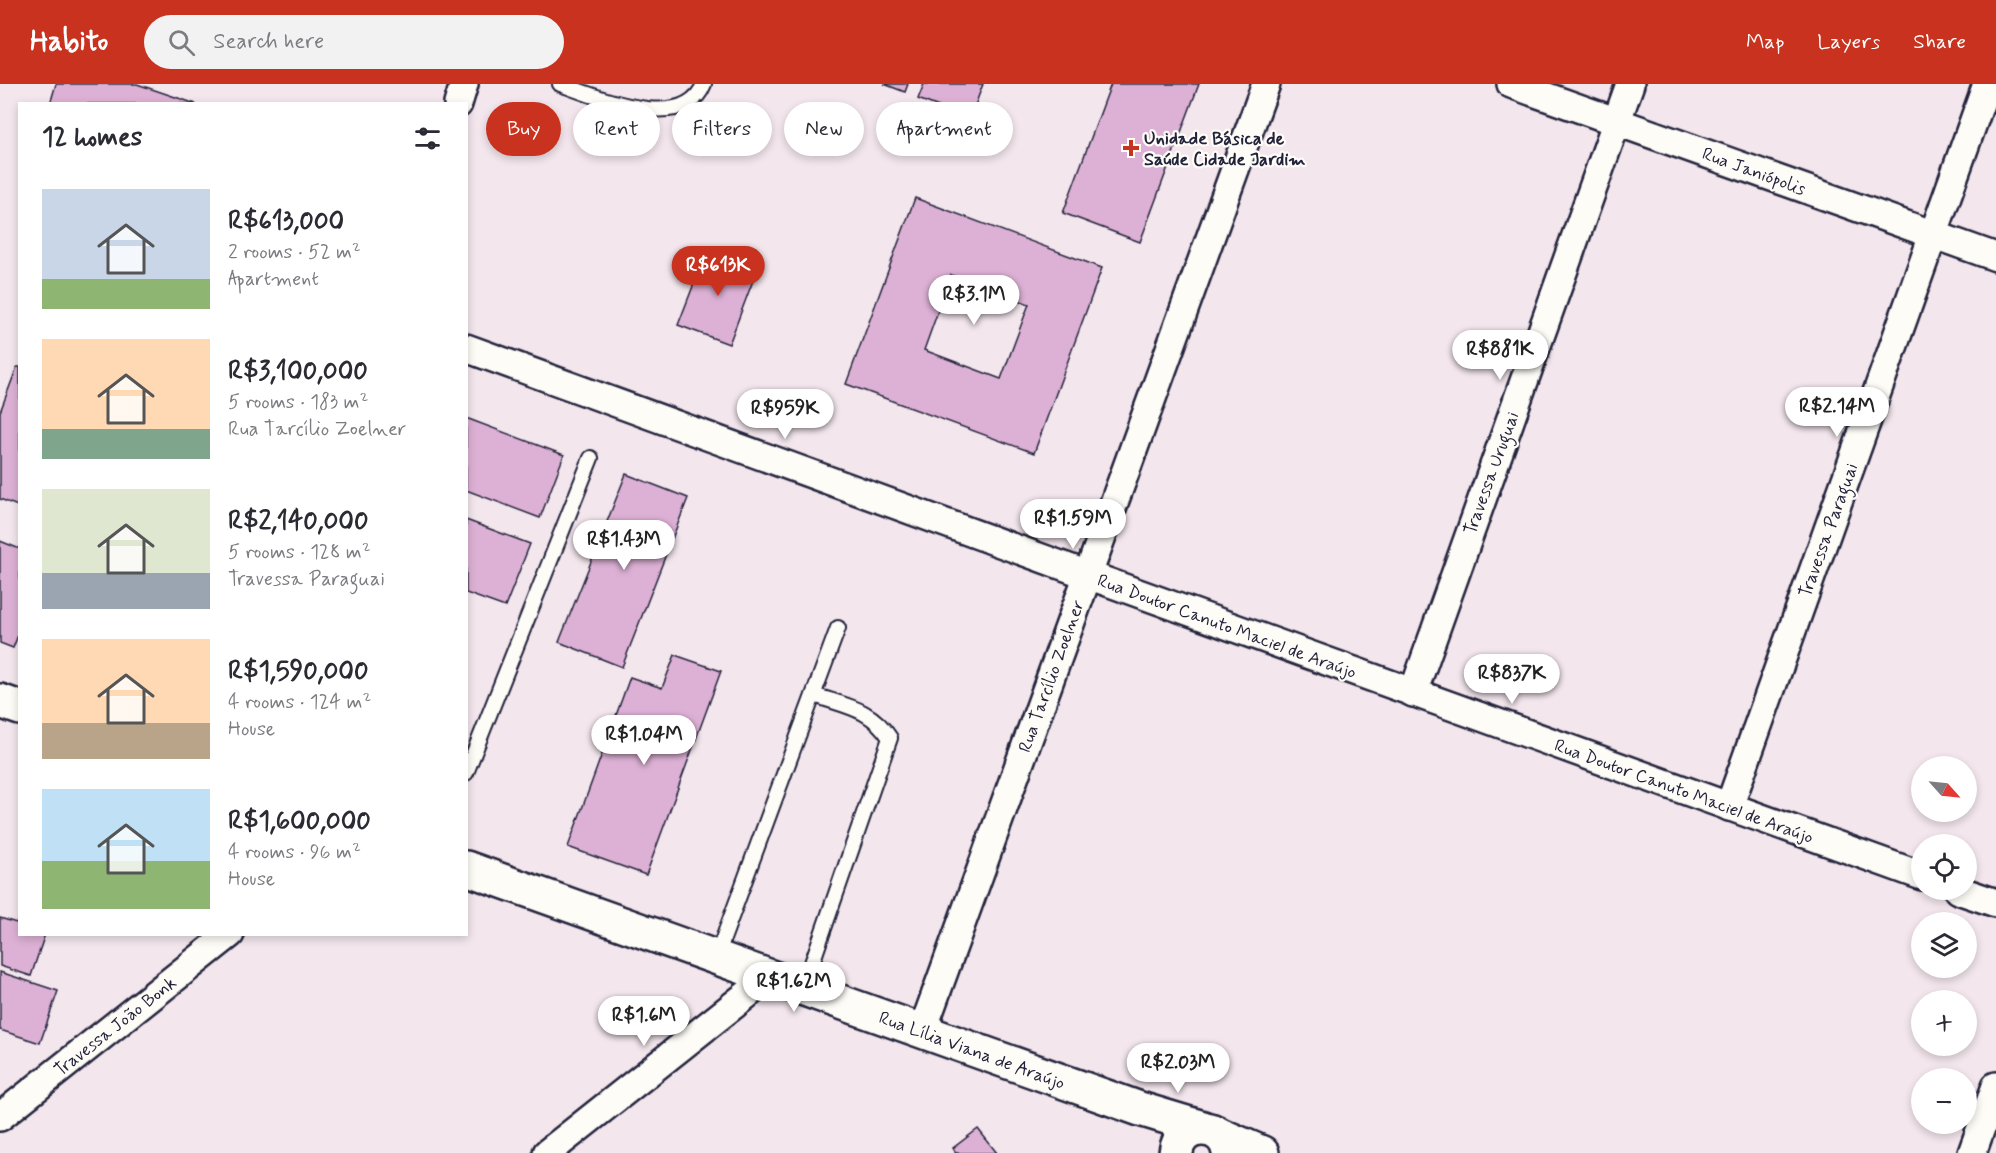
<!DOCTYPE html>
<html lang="en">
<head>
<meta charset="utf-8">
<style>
  body { margin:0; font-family:Mynerve,sans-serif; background:#f2f2f3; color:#2b2b33; height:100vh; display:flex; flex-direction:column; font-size:22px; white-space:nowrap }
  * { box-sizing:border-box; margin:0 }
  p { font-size:20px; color:#7c7c81 }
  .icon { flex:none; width:33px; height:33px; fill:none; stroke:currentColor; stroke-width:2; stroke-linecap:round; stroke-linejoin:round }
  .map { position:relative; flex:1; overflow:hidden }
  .sheet { position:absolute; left:18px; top:18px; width:450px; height:834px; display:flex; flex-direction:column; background:#fff; border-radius:0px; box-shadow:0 3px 9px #0003 }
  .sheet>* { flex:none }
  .top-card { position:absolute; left:486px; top:18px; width:570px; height:54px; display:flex; gap:12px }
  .needle { width:39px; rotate:117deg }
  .tools { position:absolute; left:1911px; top:672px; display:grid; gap:12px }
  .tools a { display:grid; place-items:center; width:66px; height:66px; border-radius:50%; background:#fff; box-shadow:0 3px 9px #0003; font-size:30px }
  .price { position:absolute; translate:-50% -51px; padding:0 14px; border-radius:21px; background:#fff; color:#222; font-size:20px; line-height:39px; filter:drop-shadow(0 2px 3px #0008) }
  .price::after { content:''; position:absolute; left:50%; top:36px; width:18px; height:14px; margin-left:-9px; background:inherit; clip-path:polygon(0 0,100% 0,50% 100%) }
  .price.on { background:#c8321e; color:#fff }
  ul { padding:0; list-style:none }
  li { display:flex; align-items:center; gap:18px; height:150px; padding:0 24px }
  li span { display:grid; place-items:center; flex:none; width:168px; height:120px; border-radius:0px; color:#555 }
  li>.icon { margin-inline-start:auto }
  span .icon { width:72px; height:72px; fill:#fffc; stroke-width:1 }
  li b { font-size:26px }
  h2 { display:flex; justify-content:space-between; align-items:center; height:72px; padding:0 24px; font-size:26px }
  .chip { padding:0 21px; border-radius:27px; background:#fff; box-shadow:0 3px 9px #0003; font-size:21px; line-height:54px }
  .chip.on { background:#c8321e; color:#fff }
  header { display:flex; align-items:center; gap:36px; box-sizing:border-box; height:84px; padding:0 30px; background:#c8321e; color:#fff }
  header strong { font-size:28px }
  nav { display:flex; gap:33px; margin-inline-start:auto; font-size:21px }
  .search { width:420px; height:54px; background:#f2f2f3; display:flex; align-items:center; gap:15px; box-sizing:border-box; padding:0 21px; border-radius:33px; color:#7c7c81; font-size:22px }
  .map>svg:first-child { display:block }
  .building { fill:#ddb1d5; stroke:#22223b; stroke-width:1.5; fill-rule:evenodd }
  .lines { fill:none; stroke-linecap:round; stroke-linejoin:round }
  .lane-casing { stroke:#22223b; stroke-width:18 }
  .street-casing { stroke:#22223b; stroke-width:32 }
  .secondary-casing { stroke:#22223b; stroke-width:38 }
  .lane { stroke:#fdfcf7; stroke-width:14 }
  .street { stroke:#fdfcf7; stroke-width:27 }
  .secondary { stroke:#fdfcf7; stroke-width:33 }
  .poi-dot { fill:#c8321e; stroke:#fdfcf7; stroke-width:2 }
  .labels { text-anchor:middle; stroke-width:4.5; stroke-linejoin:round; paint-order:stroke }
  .poi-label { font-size:18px; font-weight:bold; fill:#22223b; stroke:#fdfcf7; text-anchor:start }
  .street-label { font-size:18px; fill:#22223b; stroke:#fdfcf7 }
</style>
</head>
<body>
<header>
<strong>Habito</strong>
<div class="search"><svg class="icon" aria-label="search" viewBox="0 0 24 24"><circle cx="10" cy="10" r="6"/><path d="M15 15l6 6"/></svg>Search here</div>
<nav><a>Map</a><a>Layers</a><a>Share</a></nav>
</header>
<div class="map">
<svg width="1996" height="1069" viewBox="0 0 1996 1069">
  <rect width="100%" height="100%" fill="#f3e6ed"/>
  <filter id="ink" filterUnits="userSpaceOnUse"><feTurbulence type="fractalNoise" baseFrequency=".0167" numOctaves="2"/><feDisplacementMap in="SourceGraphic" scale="12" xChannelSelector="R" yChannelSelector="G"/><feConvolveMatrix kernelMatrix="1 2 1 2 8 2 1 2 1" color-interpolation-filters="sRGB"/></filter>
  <g filter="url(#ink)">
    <g class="building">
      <polygon points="56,0 137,0 196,20 50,20"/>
      <polygon points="884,0 908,0 905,8"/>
      <polygon points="924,0 983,0 970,35 918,15"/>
      <polygon points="1111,0 1199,0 1140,158 1063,129"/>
      <path d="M915 114 1102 184 1034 369 846 300ZM951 191 1029 220 1001 295 924 266Z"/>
      <polygon points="707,166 757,186 729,260 678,241"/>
      <polygon points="17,283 20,283 20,423 0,415 0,328"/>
      <polygon points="466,334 564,371 540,434 466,406"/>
      <polygon points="626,390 688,414 622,583 559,558"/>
      <polygon points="466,436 530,460 505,523 466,509"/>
      <polygon points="0,457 20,465 20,546 13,564 0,559"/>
      <polygon points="675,571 721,587 646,791 568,763 630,593 662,604"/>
      <polygon points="0,834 20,840 20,850 45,850 31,892 0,882"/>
      <polygon points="0,888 58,907 40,959 0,946"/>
      <polygon points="978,1045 997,1069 956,1069 953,1064"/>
    </g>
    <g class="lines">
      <defs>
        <g id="lane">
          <path d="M560 0C595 12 684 51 704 0"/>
          <polyline points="466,689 591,374"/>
          <polyline points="716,874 838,544"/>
          <path d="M803 905 890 654C871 624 845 622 814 611"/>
        </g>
        <g id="street">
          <polyline points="1511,0 1996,173"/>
          <polyline points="458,20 464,0"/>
          <polyline points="466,264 1088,491 1922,792"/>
          <polyline points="1413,609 1630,0"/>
          <polyline points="1729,723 1987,0"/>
          <polyline points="1958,806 1996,819"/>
          <polyline points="922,948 1266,0"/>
          <polyline points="0,1033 230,850"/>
          <polyline points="547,1069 769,893"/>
          <polyline points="1972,1069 1996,1002"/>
        </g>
        <g id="secondary">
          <polyline points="0,617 20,624"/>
          <polyline points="466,784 1140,1025 1203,1044"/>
          <polyline points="1220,1051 1262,1069"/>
          <path d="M1176 1069C1179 1037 1225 1037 1229 1069"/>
        </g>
      </defs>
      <use href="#lane" class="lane-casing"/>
      <use href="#street" class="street-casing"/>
      <use href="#secondary" class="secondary-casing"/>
      <use href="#lane" class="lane"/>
      <use href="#street" class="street"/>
      <use href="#secondary" class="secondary"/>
    </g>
  </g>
  <path class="poi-dot" d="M1128 55h6v6h6v6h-6v6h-6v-6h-6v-6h6z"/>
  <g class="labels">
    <g class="poi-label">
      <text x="1144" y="60">Unidade Básica de<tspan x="1144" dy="21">Saúde Cidade Jardim</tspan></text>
    </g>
    <g class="street-label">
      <text transform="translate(1754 87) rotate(20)" y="6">Rua Janiópolis</text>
      <text transform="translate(1491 389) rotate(-70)" y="6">Travessa Uruguai</text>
      <text transform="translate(1828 446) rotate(-70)" y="6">Travessa Paraguai</text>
      <text transform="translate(1227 542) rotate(20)" y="6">Rua Doutor Canuto Maciel de Araújo</text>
      <text transform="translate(1051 592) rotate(-70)" y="6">Rua Tarcílio Zoelner</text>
      <text transform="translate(1684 707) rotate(20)" y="6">Rua Doutor Canuto Maciel de Araújo</text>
      <text transform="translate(115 942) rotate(-38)" y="6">Travessa João Bonk</text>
      <text transform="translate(972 966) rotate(20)" y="6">Rua Lília Viana de Araújo</text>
    </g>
  </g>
</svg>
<div class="tools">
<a><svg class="needle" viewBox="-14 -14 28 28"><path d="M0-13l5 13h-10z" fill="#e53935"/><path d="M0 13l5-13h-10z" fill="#7c7c81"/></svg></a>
<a><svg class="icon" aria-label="locate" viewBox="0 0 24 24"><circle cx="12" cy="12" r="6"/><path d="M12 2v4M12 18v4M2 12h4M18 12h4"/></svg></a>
<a><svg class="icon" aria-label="layers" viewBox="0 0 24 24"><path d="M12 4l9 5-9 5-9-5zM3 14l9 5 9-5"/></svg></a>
<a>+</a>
<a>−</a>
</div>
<b class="price on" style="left:718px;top:213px">R$613K</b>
<b class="price" style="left:974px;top:242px">R$3.1M</b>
<b class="price" style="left:1500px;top:297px">R$881K</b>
<b class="price" style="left:1837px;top:354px">R$2.14M</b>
<b class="price" style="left:785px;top:356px">R$959K</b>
<b class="price" style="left:1073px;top:466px">R$1.59M</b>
<b class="price" style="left:624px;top:487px">R$1.43M</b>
<b class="price" style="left:1512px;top:621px">R$837K</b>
<b class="price" style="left:644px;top:682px">R$1.04M</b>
<b class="price" style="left:794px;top:929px">R$1.62M</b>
<b class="price" style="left:644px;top:963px">R$1.6M</b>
<b class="price" style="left:1178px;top:1010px">R$2.03M</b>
<div class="top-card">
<a class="chip on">Buy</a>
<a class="chip">Rent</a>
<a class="chip">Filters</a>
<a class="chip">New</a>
<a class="chip">Apartment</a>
</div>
<section class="sheet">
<h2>12 homes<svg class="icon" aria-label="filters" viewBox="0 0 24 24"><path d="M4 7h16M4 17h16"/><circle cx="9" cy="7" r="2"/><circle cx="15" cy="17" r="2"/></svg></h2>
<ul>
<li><span style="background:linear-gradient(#c9d6e8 75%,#8fb573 0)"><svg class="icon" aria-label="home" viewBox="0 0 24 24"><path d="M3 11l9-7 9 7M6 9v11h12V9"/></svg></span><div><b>R$613,000</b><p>2 rooms · 52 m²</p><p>Apartment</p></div></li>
<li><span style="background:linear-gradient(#ffd9b3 75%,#7fa58c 0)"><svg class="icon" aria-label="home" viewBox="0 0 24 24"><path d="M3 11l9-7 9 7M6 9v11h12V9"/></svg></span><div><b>R$3,100,000</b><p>5 rooms · 183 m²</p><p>Rua Tarcílio Zoelner</p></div></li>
<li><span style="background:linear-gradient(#dfe7d0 70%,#9aa5b1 0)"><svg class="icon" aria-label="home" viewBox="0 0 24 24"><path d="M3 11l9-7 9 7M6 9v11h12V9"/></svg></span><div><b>R$2,140,000</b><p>5 rooms · 128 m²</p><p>Travessa Paraguai</p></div></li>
<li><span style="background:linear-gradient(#ffd9b3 70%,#b9a48a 0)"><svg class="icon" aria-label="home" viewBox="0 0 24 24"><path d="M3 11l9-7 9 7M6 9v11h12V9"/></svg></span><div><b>R$1,590,000</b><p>4 rooms · 124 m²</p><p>House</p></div></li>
<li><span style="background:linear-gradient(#bfe0f5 60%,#8fb573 0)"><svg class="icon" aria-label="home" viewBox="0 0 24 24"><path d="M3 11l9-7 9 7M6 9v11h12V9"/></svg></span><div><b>R$1,600,000</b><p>4 rooms · 96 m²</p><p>House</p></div></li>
</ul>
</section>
</div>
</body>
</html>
